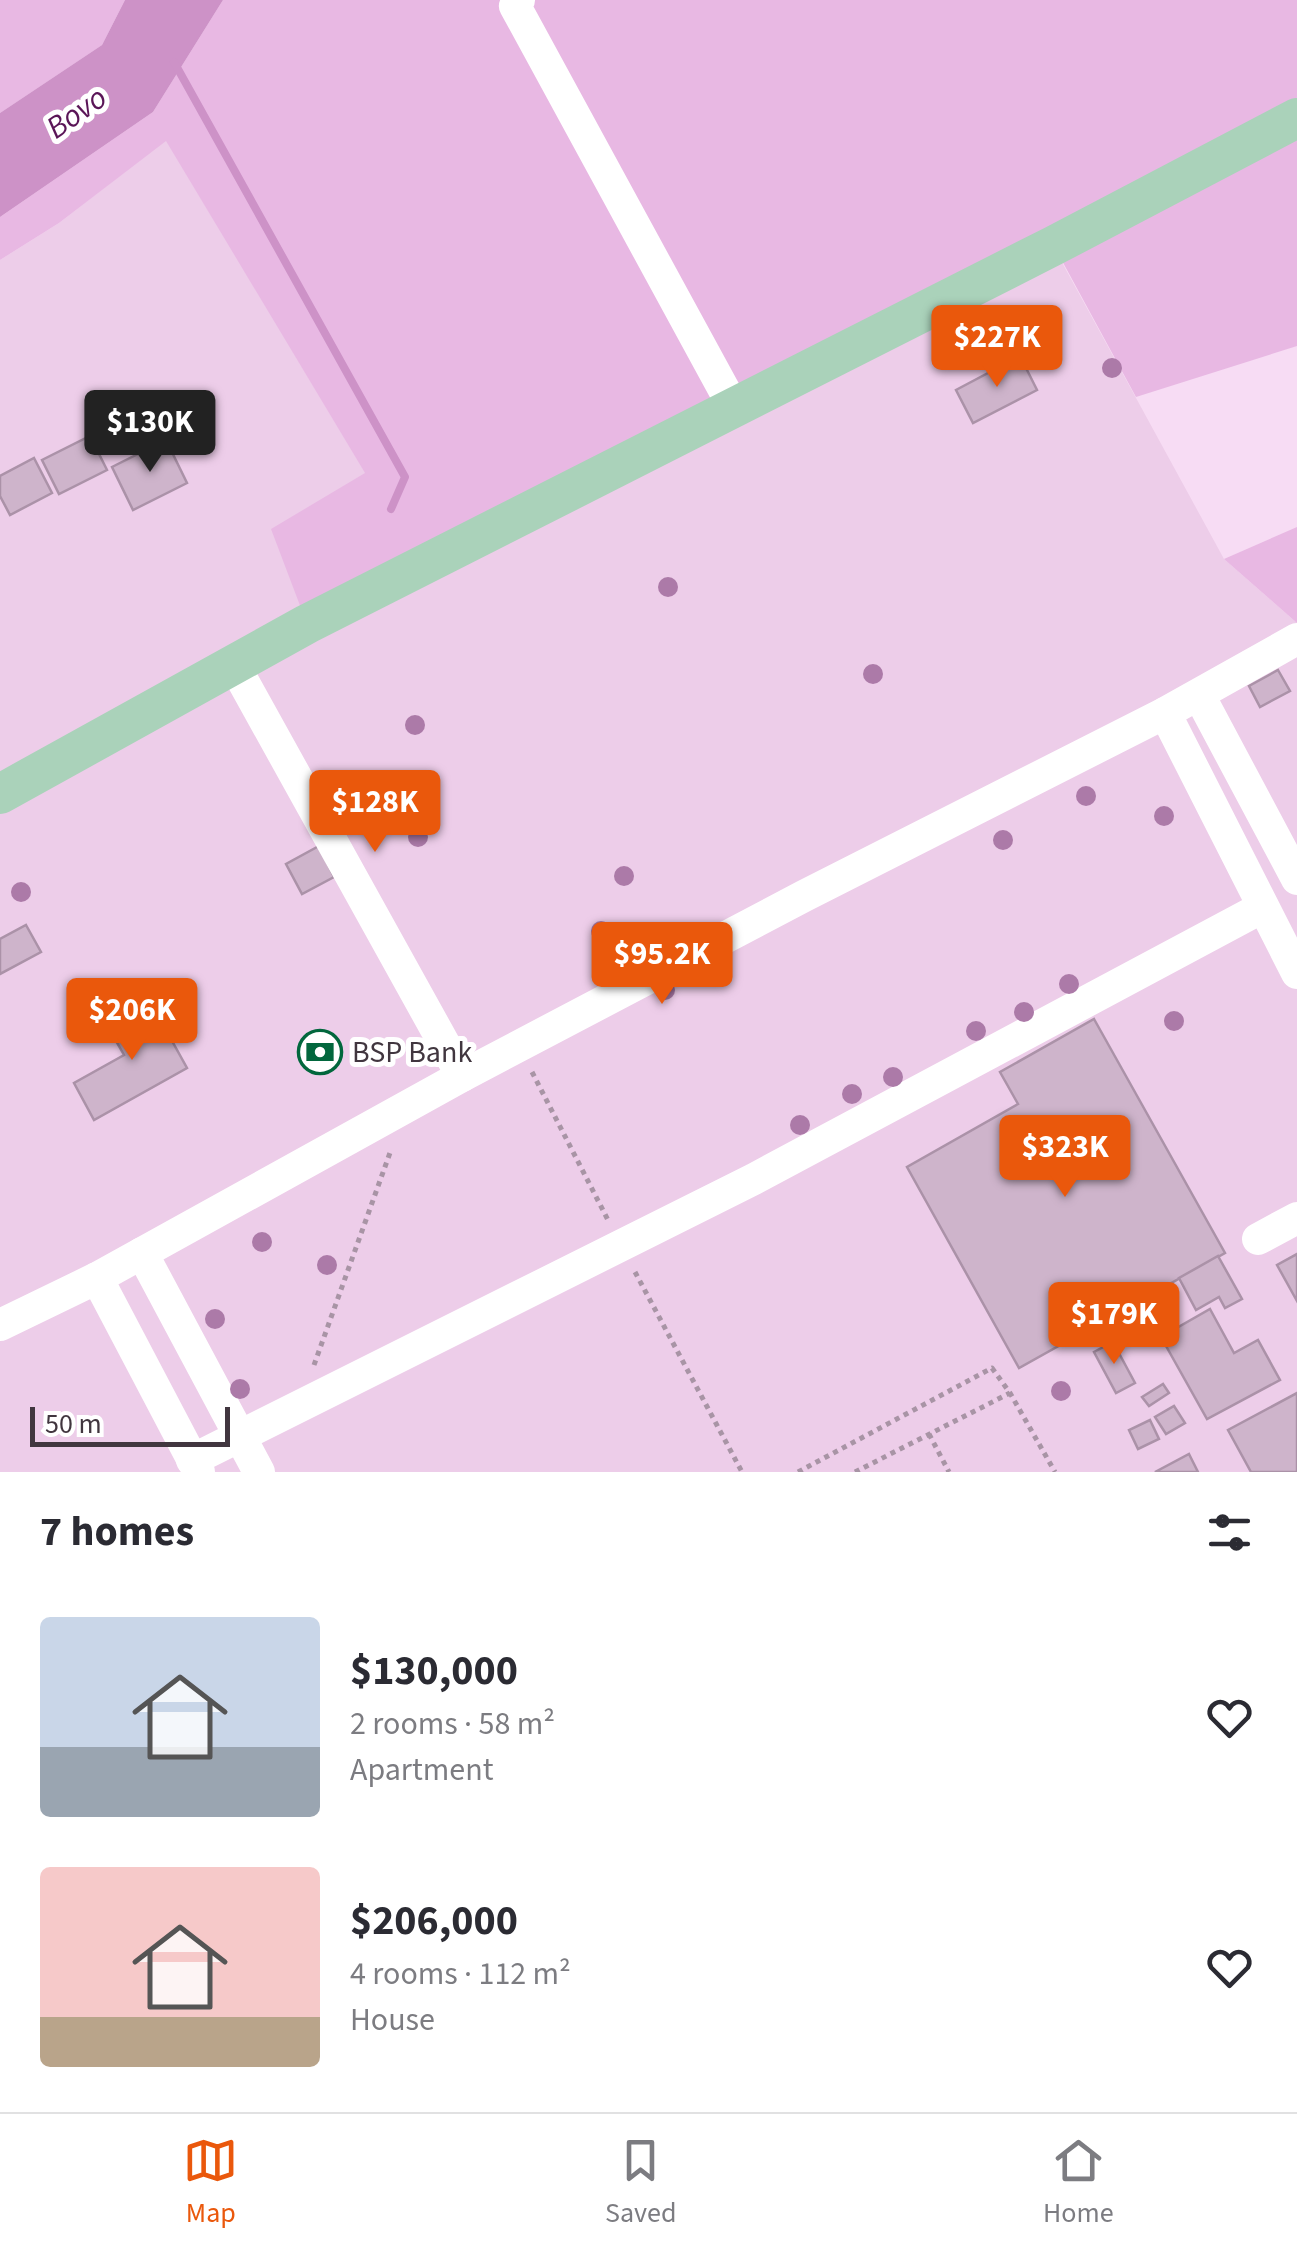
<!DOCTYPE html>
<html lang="en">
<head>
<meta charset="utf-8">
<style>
  body { margin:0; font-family:"Source Sans 3",sans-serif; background:#f7f7f7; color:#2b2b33; height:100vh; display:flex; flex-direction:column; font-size:38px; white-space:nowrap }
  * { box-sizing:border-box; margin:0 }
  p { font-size:32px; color:#7c7c81 }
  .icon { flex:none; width:55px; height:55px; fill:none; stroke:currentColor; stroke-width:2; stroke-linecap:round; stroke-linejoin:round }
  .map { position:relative; height:1472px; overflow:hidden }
  .sheet { display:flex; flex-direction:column; background:#fff; flex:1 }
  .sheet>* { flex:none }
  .scale { position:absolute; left:30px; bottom:25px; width:200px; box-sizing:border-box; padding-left:10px; border:5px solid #41363f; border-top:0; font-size:28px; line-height:35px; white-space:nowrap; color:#41363f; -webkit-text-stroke:8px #fff; paint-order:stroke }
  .price { position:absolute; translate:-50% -85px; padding:0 22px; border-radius:10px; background:#ea580c; color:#fff; font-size:32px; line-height:65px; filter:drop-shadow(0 2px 5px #0008) }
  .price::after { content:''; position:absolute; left:50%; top:60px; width:30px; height:22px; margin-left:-15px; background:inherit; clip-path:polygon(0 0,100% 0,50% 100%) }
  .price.current { background:#222; color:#fff }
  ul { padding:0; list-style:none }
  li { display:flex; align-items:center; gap:30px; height:250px; padding:0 40px }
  li span { display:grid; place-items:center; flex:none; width:280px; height:200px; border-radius:10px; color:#555 }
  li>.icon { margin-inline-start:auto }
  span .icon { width:120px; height:120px; fill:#fffc; stroke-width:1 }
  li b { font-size:42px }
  h2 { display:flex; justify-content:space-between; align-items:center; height:120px; padding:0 40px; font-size:42px }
  .dock { display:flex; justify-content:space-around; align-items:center; height:140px; border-top:2px solid #e1e1e2; background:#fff; font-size:28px; color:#7c7c81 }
  .dock a { display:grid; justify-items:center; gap:5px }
  .dock .current { color:#ea580c }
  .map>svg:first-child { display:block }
  .built { fill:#edcde9 }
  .green { fill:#e8b8e3 }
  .water { fill:#cd92c7 }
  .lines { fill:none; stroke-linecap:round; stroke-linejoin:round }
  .stream { stroke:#cd92c7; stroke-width:8 }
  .building { fill:#ceb4cb; stroke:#ab92a8; stroke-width:2.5 }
  .path { stroke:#a894a5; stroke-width:5; stroke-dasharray:5 5; stroke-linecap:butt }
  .minor { stroke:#fff; stroke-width:32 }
  .major { stroke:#aad2ba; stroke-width:40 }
  .tree { fill:#ac7aa8 }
  .labels { text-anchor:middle; stroke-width:10; stroke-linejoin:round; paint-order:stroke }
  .poi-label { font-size:30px; fill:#41363f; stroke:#fff; text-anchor:start }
  .water-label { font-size:32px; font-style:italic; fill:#5a1557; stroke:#fff }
</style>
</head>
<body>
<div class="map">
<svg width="1297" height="1472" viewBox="0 0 1297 1472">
  <rect width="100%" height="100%" fill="#f7dcf4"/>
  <polygon class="built" points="166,140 366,474 1053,246 1224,559 1297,623 1297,1472 0,1472 0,260 59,223"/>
  <g class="green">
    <polygon points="0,0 125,0 102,45 0,113"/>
    <polygon points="223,0 1297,0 1297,346 1136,397 1054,246 307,624 271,529 365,473 166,141 59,223 0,260 0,217 153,112"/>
    <polygon points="1297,527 1297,623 1224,559"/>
  </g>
  <polygon class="water" points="125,0 223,0 153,112 0,217 0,113 102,45"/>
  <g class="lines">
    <polyline class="stream" points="174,62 405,477 391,509"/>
  </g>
  <g class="building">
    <polygon points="1020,356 1037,390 973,423 956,390"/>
    <polygon points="90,436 107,470 59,494 42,460"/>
    <polygon points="166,440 187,483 133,510 112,467"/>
    <polygon points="34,458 52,493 10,515 0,496 0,476"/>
    <polygon points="1278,670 1290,691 1260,707 1249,686"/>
    <polygon points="319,846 334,877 302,894 286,864"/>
    <polygon points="26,925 41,952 0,974 0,939"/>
    <polygon points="151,1003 187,1068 94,1120 74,1083 124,1055 108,1027"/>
    <polygon points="1094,1019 1225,1253 1019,1368 907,1167 1018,1104 1000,1072"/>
    <polygon points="1297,1254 1297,1301 1277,1265"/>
    <polygon points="1218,1256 1242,1299 1225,1308 1219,1297 1196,1310 1179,1278"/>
    <polygon points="1210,1309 1234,1353 1258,1340 1280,1380 1207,1419 1161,1337"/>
    <polygon points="1113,1342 1135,1383 1116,1393 1094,1352"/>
    <polygon points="1163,1384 1169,1393 1149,1406 1142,1397"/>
    <polygon points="1297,1393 1297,1472 1251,1472 1228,1430"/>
    <polygon points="1174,1406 1185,1423 1166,1434 1155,1417"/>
    <polygon points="1150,1420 1159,1439 1138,1449 1129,1430"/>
    <polygon points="1189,1454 1198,1472 1155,1472"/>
  </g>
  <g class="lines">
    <g class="path">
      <polyline points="532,1072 609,1222"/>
      <polyline points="635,1272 742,1472"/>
      <polyline points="314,1365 391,1150"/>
      <polyline points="929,1434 949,1472"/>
      <polyline points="798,1472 992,1368 1010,1393 1055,1472"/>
      <polyline points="855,1472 1010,1393"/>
    </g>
    <g class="minor">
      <polyline points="519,0 515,6 734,408"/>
      <polyline points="234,665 462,1076"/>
      <polyline points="1199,695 1297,879"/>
      <polyline points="1165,713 1297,973"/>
      <polyline points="1258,1239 1297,1218"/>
      <polyline points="142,1253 259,1472"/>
      <polyline points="97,1278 199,1472"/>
      <polyline points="0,1325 97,1278 462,1076 804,896 1165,713 1297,639"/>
      <polyline points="192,1460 754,1179 1263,907"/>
    </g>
    <polyline class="major" points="0,794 307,624 1053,246 1297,118"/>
  </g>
  <g class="tree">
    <circle cx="1112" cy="368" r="10"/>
    <circle cx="668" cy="587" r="10"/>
    <circle cx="873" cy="674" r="10"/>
    <circle cx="415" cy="725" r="10"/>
    <circle cx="371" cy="786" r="10"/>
    <circle cx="1086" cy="796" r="10"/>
    <circle cx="1164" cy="816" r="10"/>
    <circle cx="418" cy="837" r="10"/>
    <circle cx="1003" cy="840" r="10"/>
    <circle cx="624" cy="876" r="10"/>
    <circle cx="21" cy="892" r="10"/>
    <circle cx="601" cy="931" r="10"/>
    <circle cx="1069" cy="984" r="10"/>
    <circle cx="665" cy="990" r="10"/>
    <circle cx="1024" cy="1012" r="10"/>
    <circle cx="1174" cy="1021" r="10"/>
    <circle cx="976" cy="1031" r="10"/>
    <circle cx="893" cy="1077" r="10"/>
    <circle cx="852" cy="1094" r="10"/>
    <circle cx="800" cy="1125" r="10"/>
    <circle cx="262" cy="1242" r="10"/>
    <circle cx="327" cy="1265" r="10"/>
    <circle cx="215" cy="1319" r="10"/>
    <circle cx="240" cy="1389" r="10"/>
    <circle cx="1061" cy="1391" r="10"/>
  </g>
  <defs>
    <symbol id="bank-ring" viewBox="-11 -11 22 22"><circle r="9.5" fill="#fff" stroke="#02673d" stroke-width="1.5"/><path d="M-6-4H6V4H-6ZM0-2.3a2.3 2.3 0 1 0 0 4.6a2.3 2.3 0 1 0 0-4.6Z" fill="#02673d"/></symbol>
  </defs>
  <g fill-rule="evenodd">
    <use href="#bank-ring" x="295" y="1027" width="50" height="50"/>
  </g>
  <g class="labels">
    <g class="poi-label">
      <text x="352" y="1062">BSP Bank</text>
    </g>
    <g class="water-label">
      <text transform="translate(76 112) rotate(-35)" y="11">Bovo</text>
    </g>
  </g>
</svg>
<div class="scale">50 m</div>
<b class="price" style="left:997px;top:390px">$227K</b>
<b class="price current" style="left:150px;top:475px">$130K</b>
<b class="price" style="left:375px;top:855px">$128K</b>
<b class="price" style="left:662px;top:1007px">$95.2K</b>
<b class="price" style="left:132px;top:1063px">$206K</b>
<b class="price" style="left:1065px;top:1200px">$323K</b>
<b class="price" style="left:1114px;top:1367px">$179K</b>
</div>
<section class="sheet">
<h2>7 homes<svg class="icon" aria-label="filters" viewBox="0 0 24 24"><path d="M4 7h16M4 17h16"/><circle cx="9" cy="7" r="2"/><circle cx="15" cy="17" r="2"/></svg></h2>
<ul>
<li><span style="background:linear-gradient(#c9d6e8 65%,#9aa5b1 0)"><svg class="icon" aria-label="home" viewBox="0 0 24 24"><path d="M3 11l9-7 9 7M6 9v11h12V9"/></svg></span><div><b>$130,000</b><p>2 rooms · 58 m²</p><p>Apartment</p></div><svg class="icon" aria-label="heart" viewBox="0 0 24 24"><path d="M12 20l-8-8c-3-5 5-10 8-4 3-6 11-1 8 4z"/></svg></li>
<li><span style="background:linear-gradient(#f6c9c9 75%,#b9a48a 0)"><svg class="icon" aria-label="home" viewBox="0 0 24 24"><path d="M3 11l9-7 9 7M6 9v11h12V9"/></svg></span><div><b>$206,000</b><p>4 rooms · 112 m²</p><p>House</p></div><svg class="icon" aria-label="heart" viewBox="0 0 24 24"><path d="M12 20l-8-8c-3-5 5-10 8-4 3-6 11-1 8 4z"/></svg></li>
</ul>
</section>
<nav class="dock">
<a class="current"><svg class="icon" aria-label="map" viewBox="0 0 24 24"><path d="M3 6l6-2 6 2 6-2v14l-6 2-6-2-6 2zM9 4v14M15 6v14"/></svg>Map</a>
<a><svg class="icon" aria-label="saved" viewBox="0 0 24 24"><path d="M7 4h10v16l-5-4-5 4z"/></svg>Saved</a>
<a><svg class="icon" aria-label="home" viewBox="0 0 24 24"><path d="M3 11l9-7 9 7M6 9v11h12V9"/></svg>Home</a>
</nav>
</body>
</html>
